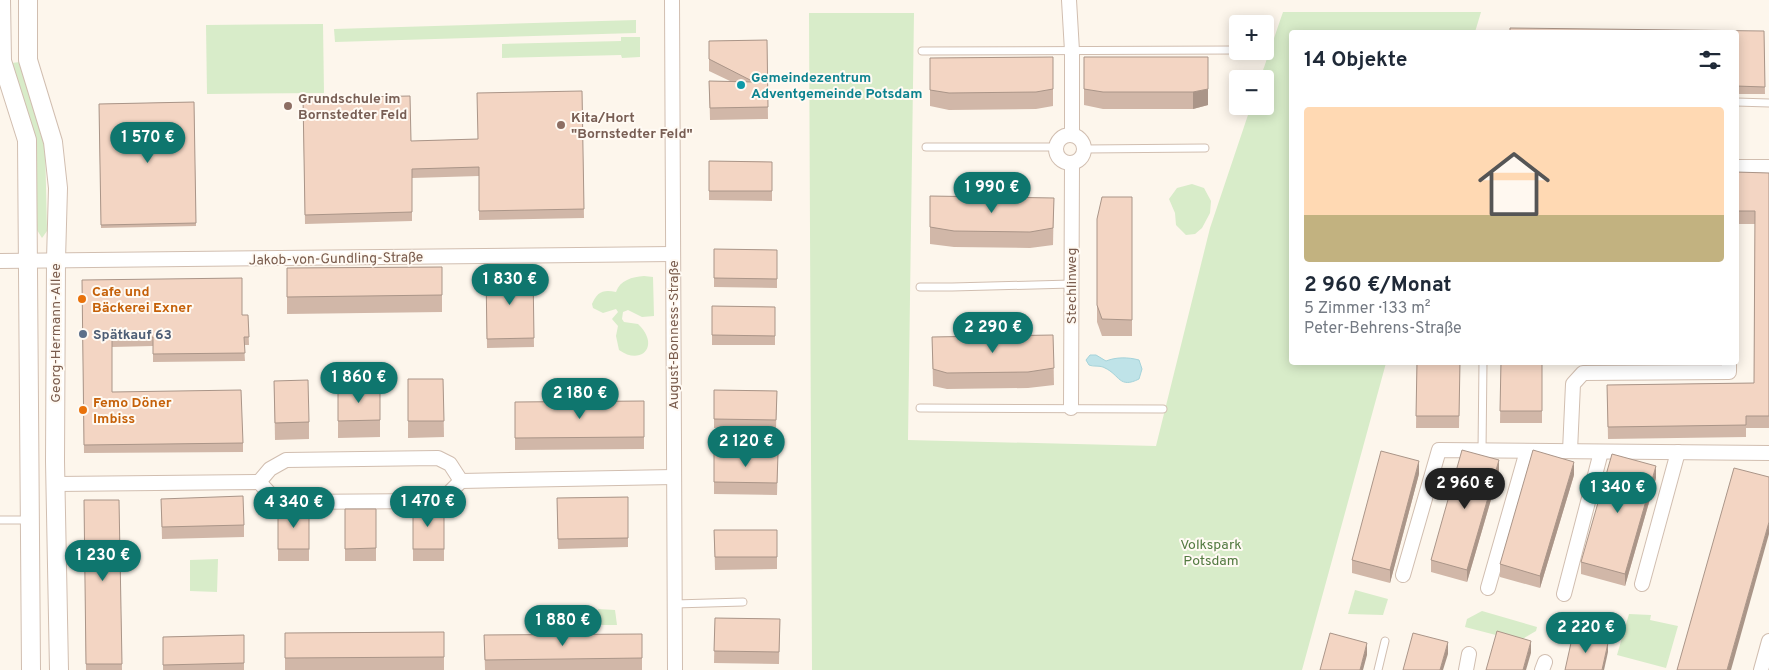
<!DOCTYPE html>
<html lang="de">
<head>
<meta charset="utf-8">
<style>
  body { margin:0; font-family:Overpass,sans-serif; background:#f2f2f3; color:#1f2937; height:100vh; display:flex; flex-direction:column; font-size:19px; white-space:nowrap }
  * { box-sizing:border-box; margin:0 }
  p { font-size:16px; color:#747a83 }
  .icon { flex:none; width:28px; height:28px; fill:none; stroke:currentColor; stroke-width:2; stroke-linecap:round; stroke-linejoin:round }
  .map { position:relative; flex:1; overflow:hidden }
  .panel { position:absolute; left:1289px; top:30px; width:450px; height:335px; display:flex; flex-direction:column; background:#fff; border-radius:5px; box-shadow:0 2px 12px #0003 }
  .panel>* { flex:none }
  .tools { position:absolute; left:1229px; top:15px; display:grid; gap:10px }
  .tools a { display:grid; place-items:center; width:45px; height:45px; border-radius:5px; background:#fff; box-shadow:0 2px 12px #0003; font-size:25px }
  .price { position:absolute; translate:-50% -42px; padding:0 11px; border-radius:18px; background:#0f766e; color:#fff; font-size:16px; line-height:32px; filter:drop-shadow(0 1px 2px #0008) }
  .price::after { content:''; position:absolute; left:50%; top:30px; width:15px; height:11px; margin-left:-8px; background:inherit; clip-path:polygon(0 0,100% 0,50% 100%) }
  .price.on { background:#222; color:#fff }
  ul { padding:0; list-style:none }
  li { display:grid; align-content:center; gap:10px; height:265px; padding:0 15px }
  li+li { border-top:1px solid #e0e1e3 }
  li span { display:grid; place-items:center; height:155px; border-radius:5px; color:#555 }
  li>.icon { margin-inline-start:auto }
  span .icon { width:90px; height:90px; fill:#fffc; stroke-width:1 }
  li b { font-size:21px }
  h2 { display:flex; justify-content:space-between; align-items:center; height:60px; padding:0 15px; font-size:21px }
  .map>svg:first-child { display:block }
  .green { fill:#d8ecc9 }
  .water { fill:#bfe3e8; stroke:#a5d3da }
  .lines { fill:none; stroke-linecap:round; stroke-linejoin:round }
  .service-casing { stroke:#d1beb0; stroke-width:9 }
  .minor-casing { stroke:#d1beb0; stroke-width:16 }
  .tertiary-casing { stroke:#d1beb0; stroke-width:20 }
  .service { stroke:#fff; stroke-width:7 }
  .minor { stroke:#fff; stroke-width:14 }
  .tertiary { stroke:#fff; stroke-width:18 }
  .wall { fill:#d1b7a8 }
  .shaded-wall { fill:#aa9588 }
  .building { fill:#f3d5c3; stroke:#aa9588 }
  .culture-dot { fill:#0f9aa8; stroke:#fffaf3; stroke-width:2 }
  .education-dot { fill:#8d6e63; stroke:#fffaf3; stroke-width:2 }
  .food-dot { fill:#e8710a; stroke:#fffaf3; stroke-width:2 }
  .service-dot { fill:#5c6f8a; stroke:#fffaf3; stroke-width:2 }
  .labels { text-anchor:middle; stroke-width:4; stroke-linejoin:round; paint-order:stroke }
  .culture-label { font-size:14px; font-weight:bold; fill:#0d838f; stroke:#fffaf3; text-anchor:start }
  .education-label { font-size:14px; font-weight:bold; fill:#785e54; stroke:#fffaf3; text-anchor:start }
  .street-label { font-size:14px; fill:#7a5c4d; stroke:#fffaf3 }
  .food-label { font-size:14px; font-weight:bold; fill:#c56008; stroke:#fffaf3; text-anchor:start }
  .service-label { font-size:14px; font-weight:bold; fill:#4e5e75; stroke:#fffaf3; text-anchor:start }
  .park-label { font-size:14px; fill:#537a41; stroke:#fffaf3 }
</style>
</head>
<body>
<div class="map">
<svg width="1769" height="670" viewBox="0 0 1769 670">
  <rect width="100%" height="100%" fill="#fdf6ec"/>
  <g class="green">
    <polygon points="1283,12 1481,12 1475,32 1291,32 1291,362 1386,363 1302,670 812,670 809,13 914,13 908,440 1156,446 1210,228 1251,106 1265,106 1265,79 1260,79"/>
    <polygon points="636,20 636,33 335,42 334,29"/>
    <polygon points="323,24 324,93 207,94 206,25"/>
    <polygon points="621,37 640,37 640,57 622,58 621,55 502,58 502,44 621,41"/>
    <polygon points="21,62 45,142 47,231 42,238 37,230 36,143 11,63"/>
    <path d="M994 179H1013L1023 184 1019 188C1005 189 990 191 978 186L983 181Z"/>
    <polygon points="1192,184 1204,188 1211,201 1210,213 1202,228 1195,234 1186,235 1176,225 1175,213 1169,199 1177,188"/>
    <path d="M644 276 653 277 654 316 642 317 628 310 623 312 622 319 624 322 638 324C661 346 641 366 619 350L616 336 618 326 612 319 618 312 616 309 603 313 593 308 592 304C597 292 603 289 616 292 620 280 632 277 644 276Z"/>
    <polygon points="976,314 1026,314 1027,326 976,327"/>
    <polygon points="218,559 217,592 190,591 190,560"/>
    <polygon points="1355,590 1388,599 1383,615 1348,614"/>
    <polygon points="598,609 615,610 617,625 600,625"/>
    <polygon points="1482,611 1537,627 1536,631 1519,641 1465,627 1467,619"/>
    <polygon points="1629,614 1651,615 1650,620 1678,626 1666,668 1617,655"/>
  </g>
  <path class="water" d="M1090 355H1096L1106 361C1116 357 1128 357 1139 360L1142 369 1139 379C1119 389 1120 375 1105 368 1100 365 1094 367 1089 365L1086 360Z"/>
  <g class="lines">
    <defs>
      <g id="service">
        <polyline points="922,51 1238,50"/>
        <polyline points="1736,102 1769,103"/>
        <polyline points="926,147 1056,147"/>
        <polyline points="1085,149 1205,148"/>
        <polyline points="920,287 952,287 1071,284"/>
        <polyline points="920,408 1163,409"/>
        <polyline points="1482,450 1483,362"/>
        <polyline points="0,520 29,520"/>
        <polyline points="675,604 743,602"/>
        <polyline points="1378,670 1385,641"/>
      </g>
      <g id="minor">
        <polyline points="672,0 675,670"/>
        <polyline points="1069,0 1072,51 1072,135"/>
        <circle cx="1070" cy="149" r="14"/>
        <polyline points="1736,167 1769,167"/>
        <polyline points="0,261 673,254"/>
        <polyline points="1071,408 1072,164"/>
        <polyline points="1570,451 1573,384 1583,373 1729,372 1729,362"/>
        <polyline points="259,482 270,469 286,460 438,458 450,464 461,481"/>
        <polyline points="56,484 259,482 271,495 287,502 433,501 447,495 461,481 674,477"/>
        <polyline points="1403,575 1439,450 1769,453"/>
        <polyline points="1642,584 1678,452"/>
        <polyline points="1488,588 1527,451"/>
        <polyline points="1564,594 1601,452"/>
        <polyline points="1466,670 1469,654"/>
        <polyline points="1542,670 1545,662"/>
        <polyline points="1761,670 1769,641"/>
      </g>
      <g id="tertiary">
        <polyline points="1,0 2,61 27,140 31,670"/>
        <polyline points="28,0 28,60 53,142 58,188 56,260 55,461 59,670"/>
      </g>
    </defs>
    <use href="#service" class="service-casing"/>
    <use href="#minor" class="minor-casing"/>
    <use href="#tertiary" class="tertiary-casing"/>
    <use href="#service" class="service"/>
    <use href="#minor" class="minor"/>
    <use href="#tertiary" class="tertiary"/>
  </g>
  <g class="wall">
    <polygon points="1764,31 1765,94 1736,94 1736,32"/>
    <polygon points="767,40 768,119 710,120 709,81 730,81 709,71 709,41"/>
    <polygon points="1053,57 1053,106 1036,109 949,110 930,106 930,58"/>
    <polygon points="1084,57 1208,57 1208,105 1193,109 1103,109 1084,105"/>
    <polygon points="582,91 584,218 479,220 479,176 412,178 412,221 305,224 303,98 411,141 478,139"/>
    <polygon points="194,102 196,226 101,228 99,104"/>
    <polygon points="709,161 772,162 772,201 709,200"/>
    <polygon points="1736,172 1769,173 1769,428 1746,428 1746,437 1608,439 1607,385 1754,383 1755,224 1736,224"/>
    <polygon points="930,196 1054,198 1053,245 1030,248 954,247 930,244"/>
    <polygon points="1132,197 1132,336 1102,336 1097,322 1097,219"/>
    <polygon points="714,249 777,250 777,288 714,287"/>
    <polygon points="442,267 442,312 287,314 287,268"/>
    <polygon points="533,273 534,347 487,348 486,274"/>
    <polygon points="82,280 242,315 248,315 249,345 244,345 245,361 153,362 153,346 112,347 112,392 243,443 243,452 84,453"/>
    <polygon points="712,306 775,307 775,345 712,345"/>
    <polygon points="1053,335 1054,385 1028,388 947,389 933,386 932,337"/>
    <polygon points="1417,362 1460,362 1459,428 1416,428"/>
    <polygon points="1501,362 1542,362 1542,423 1500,423"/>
    <polygon points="408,379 443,379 444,437 408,438"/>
    <polygon points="274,381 309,422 309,439 275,440"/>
    <polygon points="380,386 380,437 338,438 338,387"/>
    <polygon points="714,390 777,391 776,429 714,428"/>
    <polygon points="644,401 644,449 515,450 515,402"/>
    <polygon points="714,453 778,454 777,495 714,494"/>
    <polygon points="1499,472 1467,582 1431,572 1431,560"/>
    <polygon points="1419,474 1390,583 1352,573 1352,560"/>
    <polygon points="1574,475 1540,588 1500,577 1500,564"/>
    <polygon points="1656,478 1625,586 1581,574 1581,562"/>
    <polygon points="628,497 628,547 558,549 557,498"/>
    <polygon points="161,499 244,525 244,537 162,539"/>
    <polygon points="84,500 119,500 122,670 86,670"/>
    <rect x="413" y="508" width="31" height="53"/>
    <rect x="278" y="509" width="31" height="52"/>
    <rect x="345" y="509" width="31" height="52"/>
    <polygon points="714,530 777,530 777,569 715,570"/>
    <polygon points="715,618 780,619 779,664 714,663"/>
    <polygon points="444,632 444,670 285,670 285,633"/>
    <polygon points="642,634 642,670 485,670 484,635"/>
    <polygon points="244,635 244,670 163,670 163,637"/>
  </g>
  <g class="shaded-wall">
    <polygon points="1208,89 1208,105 1193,109 1193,92"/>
    <polygon points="1499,460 1499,472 1467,582 1467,570"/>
    <polygon points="1419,461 1419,474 1390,583 1390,570"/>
    <polygon points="1574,462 1574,475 1540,588 1540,576"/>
    <polygon points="1656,466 1656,478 1625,586 1625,574"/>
    <polygon points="1769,522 1769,534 1731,670 1727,670"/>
    <polygon points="1531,641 1531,653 1526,670 1523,670"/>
    <polygon points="1448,642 1448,654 1443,670 1440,670"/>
    <polygon points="1367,643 1367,655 1363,670 1360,670"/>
    <polygon points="1608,643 1608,652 1604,670 1602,670"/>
  </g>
  <g class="building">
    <polygon points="1510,28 1764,31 1765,87 1736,86 1736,32 1510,32"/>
    <polygon points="767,40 768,107 710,108 709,81 754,82 709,59 709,41"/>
    <polygon points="1053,57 1053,89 1036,92 949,93 930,90 930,58"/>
    <polygon points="1084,57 1208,57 1208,89 1193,92 1103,92 1084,89"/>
    <polygon points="582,91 584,209 479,211 479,167 412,169 412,212 305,215 303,98 410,96 411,141 478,139 477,93"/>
    <polygon points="194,102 196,223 101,225 99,104"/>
    <polygon points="709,161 772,162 772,191 709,191"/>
    <polygon points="1736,172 1769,173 1769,416 1746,416 1746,425 1608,427 1607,385 1754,383 1755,211 1736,211"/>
    <polygon points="930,196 1054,198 1053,228 1030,232 954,231 930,227"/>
    <polygon points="1102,197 1132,197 1132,320 1102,319 1097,305 1097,219"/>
    <polygon points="714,249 777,250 777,279 714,278"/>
    <polygon points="442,267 442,295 287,297 287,268"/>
    <polygon points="533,273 534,338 487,339 486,274"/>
    <polygon points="242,278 242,315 248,315 249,337 244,337 245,353 153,354 153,337 112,338 112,392 241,390 243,443 84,445 82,280"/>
    <polygon points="712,306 775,307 775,336 712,335"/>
    <polygon points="1053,335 1054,368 1028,372 947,373 933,369 932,337"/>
    <polygon points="1417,362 1460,362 1459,416 1416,416"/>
    <polygon points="1501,362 1542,362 1542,411 1500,411"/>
    <polygon points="408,379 443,379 444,421 408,421"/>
    <polygon points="308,380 309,422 275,423 274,381"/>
    <polygon points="380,386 380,420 338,421 338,387"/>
    <polygon points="714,390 777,391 776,420 714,419"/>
    <polygon points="644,401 644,437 515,438 515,402"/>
    <polygon points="1462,450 1499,460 1467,570 1431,560"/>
    <polygon points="1533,450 1574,462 1540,576 1500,564"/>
    <polygon points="1381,451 1419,461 1390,570 1352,560"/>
    <polygon points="714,453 778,454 777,483 714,482"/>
    <polygon points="1612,454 1656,466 1625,574 1581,562"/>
    <polygon points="1734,468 1769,477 1769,522 1727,670 1677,670"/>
    <polygon points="243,496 244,525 162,527 161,499"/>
    <polygon points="628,497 628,538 558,539 557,498"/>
    <polygon points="84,500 119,500 122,664 86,664"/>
    <rect x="413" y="508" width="31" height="41"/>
    <rect x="278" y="509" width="31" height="40"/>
    <polygon points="345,509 376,509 376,548 345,549"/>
    <polygon points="714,530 777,530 777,557 715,557"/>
    <polygon points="715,618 780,619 779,652 714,651"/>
    <polygon points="1497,631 1531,641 1523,670 1486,670"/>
    <polygon points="444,632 444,657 285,658 285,633"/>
    <polygon points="1330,633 1367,643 1360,670 1320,670"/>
    <polygon points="1413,633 1448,642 1440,670 1403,670"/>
    <polygon points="642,634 642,658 485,660 484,635"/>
    <polygon points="1573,634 1608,643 1602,670 1565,670"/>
    <polygon points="244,635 244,663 163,665 163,637"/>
  </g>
  <circle class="culture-dot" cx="741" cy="85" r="5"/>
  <g class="education-dot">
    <circle cx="288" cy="106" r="5"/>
    <circle cx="561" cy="125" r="5"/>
  </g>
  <g class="food-dot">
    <circle cx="82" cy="299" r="5"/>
    <circle cx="83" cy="410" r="5"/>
  </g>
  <circle class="service-dot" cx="83" cy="334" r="5"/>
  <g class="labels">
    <g class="culture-label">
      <text x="751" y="82">Gemeindezentrum<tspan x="751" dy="16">Adventgemeinde Potsdam</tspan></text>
    </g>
    <g class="education-label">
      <text x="298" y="103">Grundschule im<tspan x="298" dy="16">Bornstedter Feld</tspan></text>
      <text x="571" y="122">Kita/Hort<tspan x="571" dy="16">"Bornstedter Feld"</tspan></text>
    </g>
    <g class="street-label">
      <text transform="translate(336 258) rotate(-1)" y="5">Jakob-von-Gundling-Straße</text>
      <text transform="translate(1071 286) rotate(-90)" y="5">Stechlinweg</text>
      <text transform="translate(55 333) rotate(-90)" y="5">Georg-Hermann-Allee</text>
      <text transform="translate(673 335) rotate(-90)" y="5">August-Bonness-Straße</text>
    </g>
    <g class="food-label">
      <text x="92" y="296">Cafe und<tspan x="92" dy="16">Bäckerei Exner</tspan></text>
      <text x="93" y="407">Femo Döner<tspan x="93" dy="16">Imbiss</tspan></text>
    </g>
    <g class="service-label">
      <text x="93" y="339">Spätkauf 63</text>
    </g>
    <g class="park-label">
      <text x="1211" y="549">Volkspark<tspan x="1211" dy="16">Potsdam</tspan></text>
    </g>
  </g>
</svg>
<div class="tools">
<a>+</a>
<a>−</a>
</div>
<b class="price" style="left:148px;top:164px">1 570 €</b>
<b class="price" style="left:992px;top:214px">1 990 €</b>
<b class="price" style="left:510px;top:306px">1 830 €</b>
<b class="price" style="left:993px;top:354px">2 290 €</b>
<b class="price" style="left:359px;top:404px">1 860 €</b>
<b class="price" style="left:580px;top:420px">2 180 €</b>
<b class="price" style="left:746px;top:468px">2 120 €</b>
<b class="price on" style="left:1465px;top:510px">2 960 €</b>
<b class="price" style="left:1618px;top:514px">1 340 €</b>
<b class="price" style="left:428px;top:528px">1 470 €</b>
<b class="price" style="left:294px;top:529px">4 340 €</b>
<b class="price" style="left:103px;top:582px">1 230 €</b>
<b class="price" style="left:563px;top:647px">1 880 €</b>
<b class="price" style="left:1586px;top:654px">2 220 €</b>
<section class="panel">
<h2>14 Objekte<svg class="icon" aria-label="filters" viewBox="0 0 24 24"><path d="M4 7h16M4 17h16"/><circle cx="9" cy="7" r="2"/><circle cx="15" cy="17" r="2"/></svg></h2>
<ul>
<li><span style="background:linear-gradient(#ffd9b3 70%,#c2b280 0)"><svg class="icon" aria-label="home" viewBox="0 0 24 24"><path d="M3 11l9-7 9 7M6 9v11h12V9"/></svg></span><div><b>2 960 €/Monat</b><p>5 Zimmer · 133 m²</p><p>Peter-Behrens-Straße</p></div></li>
</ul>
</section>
</div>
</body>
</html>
